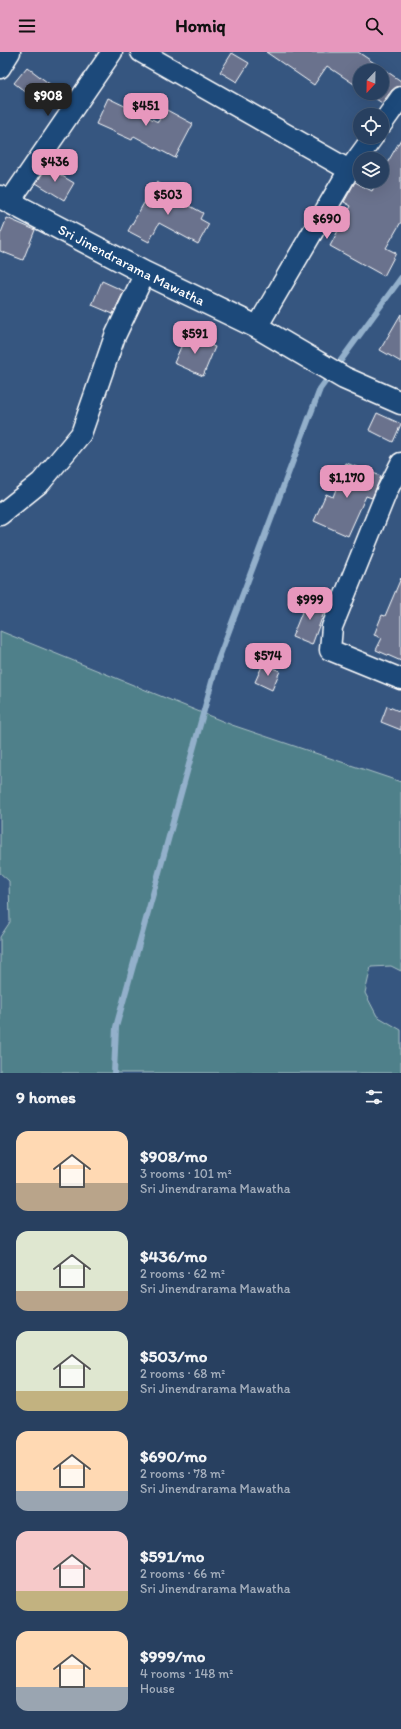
<!DOCTYPE html>
<html lang="en">
<head>
<meta charset="utf-8">
<style>
  body { margin:0; font-family:Itim,sans-serif; background:#304766; color:#f1f3f6; height:100vh; display:flex; flex-direction:column; font-size:15px; white-space:nowrap }
  * { box-sizing:border-box; margin:0 }
  p { font-size:13px; color:#a5afbd }
  .icon { flex:none; width:22px; height:22px; fill:none; stroke:currentColor; stroke-width:2; stroke-linecap:round; stroke-linejoin:round }
  .map { position:relative; height:1021px; overflow:hidden }
  .panel { display:flex; flex-direction:column; background:#284060; flex:1 }
  .panel>* { flex:none }
  .needle { width:26px; rotate:202deg }
  .tools { position:absolute; left:353px; top:12px; display:grid; gap:8px }
  .tools a { display:grid; place-items:center; width:36px; height:36px; border-radius:50%; background:#284060; box-shadow:0 4px 16px #0002,0 0 0 1px #445975; font-size:20px }
  .price { position:absolute; translate:-50% -34px; padding:0 9px; border-radius:8px; background:#e797bd; color:#111; font-size:13px; line-height:26px; filter:drop-shadow(0 1px 2px #0008) }
  .price::after { content:''; position:absolute; left:50%; top:24px; width:12px; height:9px; margin-left:-6px; background:inherit; clip-path:polygon(0 0,100% 0,50% 100%) }
  .price.on { background:#222; color:#fff }
  ul { padding:0; list-style:none }
  li { display:flex; align-items:center; gap:12px; height:100px; padding:0 16px }
  li span { display:grid; place-items:center; flex:none; width:112px; height:80px; border-radius:12px; color:#555 }
  li>.icon { margin-inline-start:auto }
  span .icon { width:48px; height:48px; fill:#fffc; stroke-width:1 }
  li b { font-size:17px }
  h2 { display:flex; justify-content:space-between; align-items:center; height:48px; padding:0 16px; font-size:17px }
  header { display:flex; justify-content:space-between; align-items:center; height:52px; padding:0 16px; background:#e797bd; color:#111; font-size:18px; font-weight:700 }
  .map>svg:first-child { display:block }
  .green { fill:#50808a; stroke:#a8c0c4 }
  .lines { fill:none; stroke-linecap:round; stroke-linejoin:round }
  .stream { stroke:#93b0cb; stroke-width:6 }
  .building { fill:#6a728d; stroke:#fff }
  .street-casing { stroke:#fff; stroke-width:23 }
  .secondary-casing { stroke:#fff; stroke-width:25 }
  .street { stroke:#1f4a7a; stroke-width:20 }
  .secondary { stroke:#1f4a7a; stroke-width:22 }
  .labels { text-anchor:middle; stroke-width:4; stroke-linejoin:round; paint-order:stroke }
  .street-label { font-size:14px; fill:#fff; stroke:#1f4a7a }
</style>
</head>
<body>
<header><svg class="icon" aria-label="menu" viewBox="0 0 24 24"><path d="M4 6h16M4 12h16M4 18h16"/></svg>Homiq<svg class="icon" aria-label="search" viewBox="0 0 24 24"><circle cx="10" cy="10" r="6"/><path d="M15 15l6 6"/></svg></header>
<div class="map">
<svg width="401" height="1021" viewBox="0 0 401 1021">
  <rect width="100%" height="100%" fill="#365680"/>
  <filter id="ink" filterUnits="userSpaceOnUse"><feTurbulence type="fractalNoise" baseFrequency=".025" numOctaves="2"/><feDisplacementMap in="SourceGraphic" scale="8" xChannelSelector="R" yChannelSelector="G"/><feConvolveMatrix kernelMatrix="1 2 1 2 8 2 1 2 1" color-interpolation-filters="sRGB"/></filter>
  <g filter="url(#ink)">
    <polygon class="green" points="0,579 232,673 401,730 401,919 391,914 371,915 365,941 377,964 401,978 401,1021 0,1021 0,885 10,870 9,829 0,821"/>
    <g class="lines">
      <polyline class="stream" points="114,1021 116,975 218,608 320,337 401,226"/>
    </g>
    <g class="building">
      <polygon points="266,0 358,0 401,29 401,34 392,38 382,51 367,41 382,41 382,19 360,19 360,36 327,14 314,33"/>
      <polygon points="232,1 249,11 237,30 220,20"/>
      <polygon points="27,15 63,42 50,59 14,31"/>
      <polygon points="108,46 158,70 165,57 193,72 175,106 134,84 132,88 96,72"/>
      <polygon points="401,87 401,170 386,196 396,201 384,224 330,194 351,154 344,150 355,130 372,139 377,129 382,129 382,120"/>
      <polygon points="47,115 74,131 64,148 36,131"/>
      <polygon points="156,130 178,143 177,147 203,161 200,167 209,172 198,192 159,171 149,190 128,179"/>
      <polygon points="7,166 35,178 23,208 0,199 0,183"/>
      <polygon points="102,229 124,239 113,262 92,253"/>
      <polygon points="401,262 401,310 380,298"/>
      <polygon points="186,283 215,295 203,324 174,311"/>
      <polygon points="377,361 401,372 393,390 369,378"/>
      <polygon points="346,411 381,424 372,446 366,444 348,484 314,469 326,442 333,445"/>
      <polygon points="401,526 401,609 376,598 382,586 374,583 382,563 385,564"/>
      <polygon points="308,545 327,552 312,593 292,585"/>
      <polygon points="263,612 280,619 272,638 255,630"/>
      <polygon points="387,654 401,660 401,678 381,670"/>
    </g>
    <g class="lines">
      <defs>
        <g id="street">
          <polyline points="141,0 349,118"/>
          <polyline points="0,16 10,0"/>
          <polyline points="382,72 401,45"/>
          <polyline points="10,149 112,0"/>
          <polyline points="257,275 349,118 373,85"/>
          <polyline points="401,411 387,439 332,575 330,598 401,627"/>
          <polyline points="0,463 41,430 81,382 115,284 145,221"/>
        </g>
        <g id="secondary">
          <path id="s1" d="M0 145 145 221 257 275 344 326 401 351"/>
        </g>
      </defs>
      <use href="#street" class="street-casing"/>
      <use href="#secondary" class="secondary-casing"/>
      <use href="#street" class="street"/>
      <use href="#secondary" class="secondary"/>
    </g>
  </g>
  <g class="labels">
    <g class="street-label">
      <text dy="5" stroke="none"><textPath href="#s1" startOffset="148">Sri Jinendrarama Mawatha</textPath></text>
    </g>
  </g>
</svg>
<div class="tools">
<a><svg class="needle" viewBox="-14 -14 28 28"><path d="M0-13l5 13h-10z" fill="#e53935"/><path d="M0 13l5-13h-10z" fill="#a5afbd"/></svg></a>
<a><svg class="icon" aria-label="locate" viewBox="0 0 24 24"><circle cx="12" cy="12" r="6"/><path d="M12 2v4M12 18v4M2 12h4M18 12h4"/></svg></a>
<a><svg class="icon" aria-label="layers" viewBox="0 0 24 24"><path d="M12 4l9 5-9 5-9-5zM3 14l9 5 9-5"/></svg></a>
</div>
<b class="price on" style="left:48px;top:65px">$908</b>
<b class="price" style="left:146px;top:75px">$451</b>
<b class="price" style="left:55px;top:131px">$436</b>
<b class="price" style="left:168px;top:164px">$503</b>
<b class="price" style="left:327px;top:188px">$690</b>
<b class="price" style="left:195px;top:303px">$591</b>
<b class="price" style="left:347px;top:447px">$1,170</b>
<b class="price" style="left:310px;top:569px">$999</b>
<b class="price" style="left:268px;top:625px">$574</b>
</div>
<section class="panel">
<h2>9 homes<svg class="icon" aria-label="filters" viewBox="0 0 24 24"><path d="M4 7h16M4 17h16"/><circle cx="9" cy="7" r="2"/><circle cx="15" cy="17" r="2"/></svg></h2>
<ul>
<li><span style="background:linear-gradient(#ffd9b3 65%,#b9a48a 0)"><svg class="icon" aria-label="home" viewBox="0 0 24 24"><path d="M3 11l9-7 9 7M6 9v11h12V9"/></svg></span><div><b>$908/mo</b><p>3 rooms · 101 m²</p><p>Sri Jinendrarama Mawatha</p></div></li>
<li><span style="background:linear-gradient(#dfe7d0 75%,#b9a48a 0)"><svg class="icon" aria-label="home" viewBox="0 0 24 24"><path d="M3 11l9-7 9 7M6 9v11h12V9"/></svg></span><div><b>$436/mo</b><p>2 rooms · 62 m²</p><p>Sri Jinendrarama Mawatha</p></div></li>
<li><span style="background:linear-gradient(#dfe7d0 75%,#c2b280 0)"><svg class="icon" aria-label="home" viewBox="0 0 24 24"><path d="M3 11l9-7 9 7M6 9v11h12V9"/></svg></span><div><b>$503/mo</b><p>2 rooms · 68 m²</p><p>Sri Jinendrarama Mawatha</p></div></li>
<li><span style="background:linear-gradient(#ffd9b3 75%,#9aa5b1 0)"><svg class="icon" aria-label="home" viewBox="0 0 24 24"><path d="M3 11l9-7 9 7M6 9v11h12V9"/></svg></span><div><b>$690/mo</b><p>2 rooms · 78 m²</p><p>Sri Jinendrarama Mawatha</p></div></li>
<li><span style="background:linear-gradient(#f6c9c9 75%,#c2b280 0)"><svg class="icon" aria-label="home" viewBox="0 0 24 24"><path d="M3 11l9-7 9 7M6 9v11h12V9"/></svg></span><div><b>$591/mo</b><p>2 rooms · 66 m²</p><p>Sri Jinendrarama Mawatha</p></div></li>
<li><span style="background:linear-gradient(#ffd9b3 70%,#9aa5b1 0)"><svg class="icon" aria-label="home" viewBox="0 0 24 24"><path d="M3 11l9-7 9 7M6 9v11h12V9"/></svg></span><div><b>$999/mo</b><p>4 rooms · 148 m²</p><p>House</p></div></li>
</ul>
</section>
</body>
</html>
